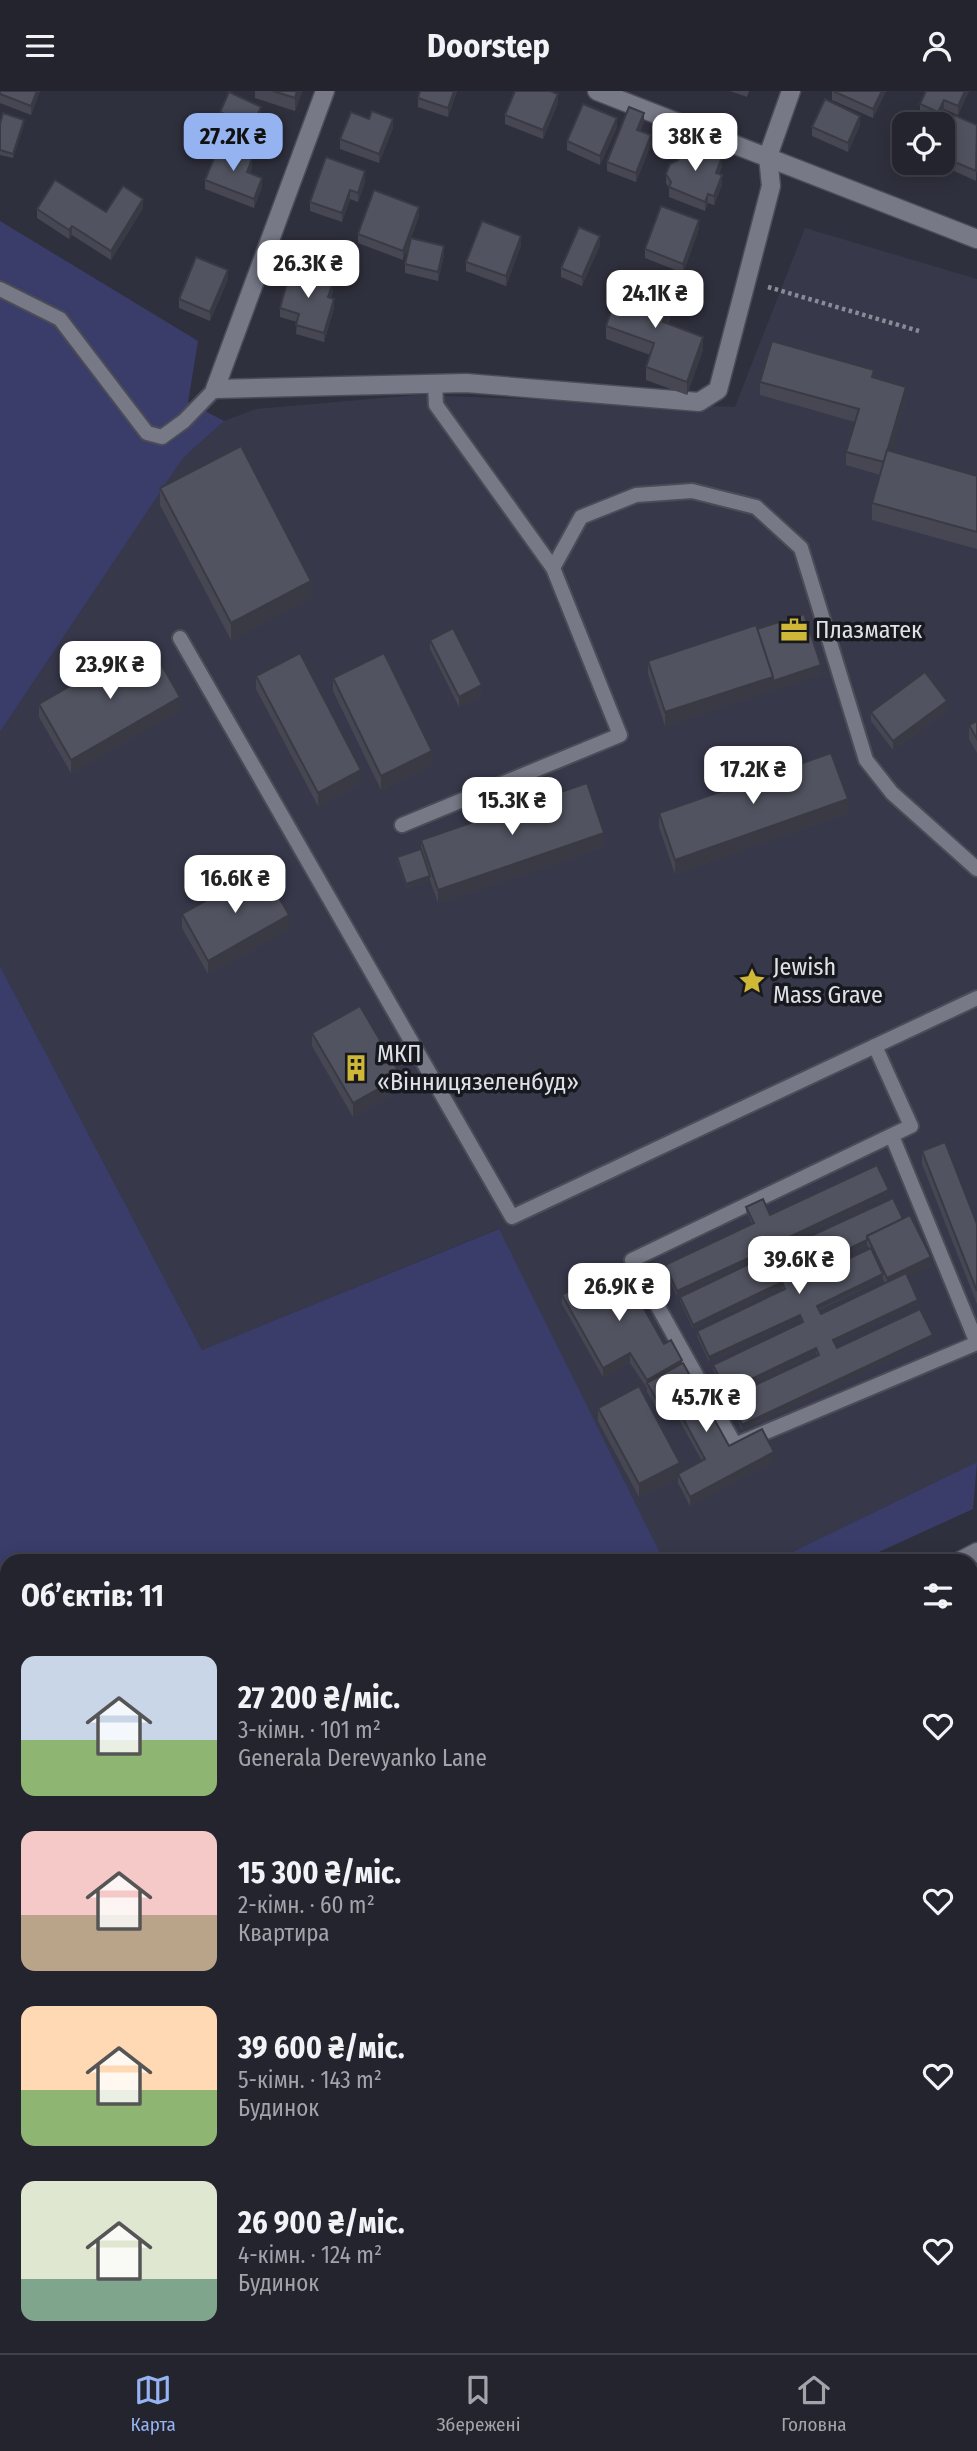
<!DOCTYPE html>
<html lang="uk">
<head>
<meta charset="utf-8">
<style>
  body { margin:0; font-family:"Fira Sans Condensed",sans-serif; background:#2f303a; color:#f1f3f6; height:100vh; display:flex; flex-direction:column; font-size:26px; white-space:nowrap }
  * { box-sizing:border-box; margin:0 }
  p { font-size:23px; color:#a3a4aa }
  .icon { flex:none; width:38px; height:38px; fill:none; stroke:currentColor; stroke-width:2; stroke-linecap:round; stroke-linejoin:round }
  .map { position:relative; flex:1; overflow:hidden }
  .details { position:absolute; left:0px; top:1463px; width:978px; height:800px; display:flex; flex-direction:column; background:#23242e; border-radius:21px 21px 0 0; box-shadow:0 4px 18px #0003,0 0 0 2px #40414a }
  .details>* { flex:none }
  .buttons { position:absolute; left:892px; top:21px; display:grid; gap:14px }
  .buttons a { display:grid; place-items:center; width:63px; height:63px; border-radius:14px; background:#23242e; box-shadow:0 4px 18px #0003,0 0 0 2px #40414a; font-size:35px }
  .price { position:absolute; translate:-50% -60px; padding:0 16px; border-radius:14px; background:#fff; color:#222; font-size:23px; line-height:46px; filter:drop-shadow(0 2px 4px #0008) }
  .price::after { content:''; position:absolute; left:50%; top:42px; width:21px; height:16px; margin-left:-10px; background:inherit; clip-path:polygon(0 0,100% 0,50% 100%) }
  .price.on { background:#95b2f1; color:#111 }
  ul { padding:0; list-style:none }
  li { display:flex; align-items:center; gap:21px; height:175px; padding:0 21px }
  li span { display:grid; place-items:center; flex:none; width:196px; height:140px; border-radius:14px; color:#555 }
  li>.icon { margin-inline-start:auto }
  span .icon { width:84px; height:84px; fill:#fffc; stroke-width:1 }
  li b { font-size:30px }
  h2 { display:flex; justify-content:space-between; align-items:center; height:84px; padding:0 21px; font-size:30px }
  header { display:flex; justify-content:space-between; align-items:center; height:91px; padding:0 21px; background:#23242e; font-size:32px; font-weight:700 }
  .tab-bar { display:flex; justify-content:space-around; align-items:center; height:98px; border-top:2px solid #40414a; background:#23242e; font-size:19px; color:#a3a4aa }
  .tab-bar a { display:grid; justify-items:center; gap:4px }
  .tab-bar .on { color:#95b2f1 }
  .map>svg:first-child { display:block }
  .built { fill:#37394b }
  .green { fill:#3a3d6a }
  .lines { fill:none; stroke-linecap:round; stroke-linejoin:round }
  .service-casing { stroke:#4b4c56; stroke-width:18 }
  .minor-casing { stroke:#4b4c56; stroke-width:21 }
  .secondary-casing { stroke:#4b4c56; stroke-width:21 }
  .path { stroke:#8a8b96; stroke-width:4.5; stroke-dasharray:3.5 3.5; stroke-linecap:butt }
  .service { stroke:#777987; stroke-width:14 }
  .minor { stroke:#777987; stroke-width:18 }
  .secondary { stroke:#777987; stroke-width:18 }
  .wall { fill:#464753; fill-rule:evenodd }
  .shaded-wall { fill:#393a43 }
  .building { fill:#515360; stroke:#393a43; stroke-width:2 }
  .labels { text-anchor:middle; stroke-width:7; stroke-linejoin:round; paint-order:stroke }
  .poi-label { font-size:24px; fill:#dfe1e9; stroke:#18191e; text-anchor:start }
</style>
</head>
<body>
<header><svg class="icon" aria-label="menu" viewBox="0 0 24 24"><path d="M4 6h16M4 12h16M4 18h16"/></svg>Doorstep<svg class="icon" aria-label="person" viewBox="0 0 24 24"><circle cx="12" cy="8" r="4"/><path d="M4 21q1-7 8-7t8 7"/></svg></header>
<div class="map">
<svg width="977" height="2262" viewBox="0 0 977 2262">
  <rect width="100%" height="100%" fill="#2f303d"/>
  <g class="built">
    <polygon points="805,137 977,188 977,1371 774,1470 664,1470 498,1138 202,1259 0,875 0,641 183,367 224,330 256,318 417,304 735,316"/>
    <polygon points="971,2101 977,2106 977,2262 131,2262 122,2256 971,2256"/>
  </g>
  <g class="green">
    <polygon points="0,130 198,250 188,311 224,330 183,367 0,641"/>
    <polygon points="0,875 202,1259 499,1138 664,1470 7,1470 7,1652 0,1652"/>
    <polygon points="977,1371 973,1418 859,1470 774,1470"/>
    <polygon points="977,1531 977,2106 971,2101 971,1534"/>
    <polygon points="7,1733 7,2256 122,2256 131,2262 0,2262 0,1734"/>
  </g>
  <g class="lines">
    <defs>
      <g id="service">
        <polyline points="0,198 60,228 147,342 162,346 184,330 215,298"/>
        <polyline points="553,477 581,426 636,404 692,400 756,416 801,457 866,669 892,702 977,778"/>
        <polyline points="180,547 512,1126 977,907"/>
        <polyline points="402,734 620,644 553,477 436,314 435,293"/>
        <polyline points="875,955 911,1035 632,1169 735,1354 977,1252 892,1045"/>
        <polyline points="971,1679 977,1670"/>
        <polyline points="971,2242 977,2234"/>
        <polyline points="692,2256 701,2262"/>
        <polyline points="599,2262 603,2256"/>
        <polyline points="957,2262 961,2256"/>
      </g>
      <g id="minor">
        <polyline points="325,0 215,298 466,292 699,311 718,299 771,95 768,65 791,0"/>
        <polyline points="597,0 977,148"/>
      </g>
      <g id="secondary">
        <polyline points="960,1470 977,1461"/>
        <polyline points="0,1688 7,1687"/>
      </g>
    </defs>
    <use href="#service" class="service-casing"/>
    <use href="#minor" class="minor-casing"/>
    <use href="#secondary" class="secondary-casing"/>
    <g class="path">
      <polyline points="768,196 919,240"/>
      <polyline points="0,1839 7,1829"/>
      <polyline points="971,1999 977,2000"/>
    </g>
    <use href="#service" class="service"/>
    <use href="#minor" class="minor"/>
    <use href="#secondary" class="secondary"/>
  </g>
  <g class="wall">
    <polygon points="0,0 40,0 31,24 0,12"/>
    <polygon points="255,0 302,0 295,20 255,7"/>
    <polygon points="420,0 457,0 448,26 418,16 418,7"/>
    <polygon points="730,0 749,0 747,6"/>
    <polygon points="832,0 886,0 873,27 832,9"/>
    <polygon points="969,0 958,24 944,18 938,30 920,22 920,13"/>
    <polygon points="558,12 543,48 505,33 505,24"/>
    <polygon points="220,21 261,21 252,41 220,26"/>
    <polygon points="644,31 640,40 651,53 636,91 607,80 607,71"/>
    <polygon points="0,33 24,33 13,67 0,64"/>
    <polygon points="860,34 848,61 812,45 812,36"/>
    <polygon points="977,34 976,90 937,72 943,72 943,48"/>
    <polygon points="617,36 600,74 567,59 567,50"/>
    <polygon points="393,37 379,72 340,58 340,48"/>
    <polygon points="722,75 719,83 722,94 714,114 708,112 705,120 669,106 669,97 666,92 666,83"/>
    <polygon points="252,77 250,82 262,96 254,117 205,98 205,89"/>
    <polygon points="365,90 358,111 350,108 342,131 310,120 310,111"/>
    <polygon points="143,117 111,169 72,144 69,148 37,127 37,118 106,121"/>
    <polygon points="419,125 411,147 444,164 438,190 405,182 405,173 411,148 403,169 358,152 358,143"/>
    <polygon points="699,138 683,182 645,167 645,158"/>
    <polygon points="521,154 506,195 466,180 466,171"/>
    <polygon points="600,154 582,195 561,186 561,177"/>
    <polygon points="228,188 210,230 179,217 179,208"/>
    <polygon points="333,200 331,207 334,217 324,251 296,243 297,231 280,226 280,217"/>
    <polygon points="672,221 668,233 703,259 687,304 646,289 646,276 650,264 606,248 606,235"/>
    <polygon points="874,287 906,309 891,360 977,385 977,458 872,429 872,412 880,384 846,374 846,361 855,331 760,304 760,291"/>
    <polygon points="160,397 311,507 231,549 160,414"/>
    <polygon points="757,538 821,583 665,635 648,583 648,570"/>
    <polygon points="430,549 482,603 459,616 430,558"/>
    <polygon points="256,585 361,692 318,715 256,598"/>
    <polygon points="333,587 432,674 381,699 333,600"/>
    <polygon points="39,613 180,619 71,682 39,626"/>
    <polygon points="947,620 893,659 871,630 871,621"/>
    <polygon points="977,630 977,662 969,648 969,634"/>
    <polygon points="659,722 848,722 675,783 659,736"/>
    <polygon points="421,749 604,756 438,812 430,789 406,797 397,770 397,766 421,758"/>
    <polygon points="182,823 289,838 208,883 182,837"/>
    <polygon points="312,942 401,998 353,1026 312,955"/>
    <polygon points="922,1060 977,1133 977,1213 922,1073"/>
    <path d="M889 1104 785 1153 787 1156 903 1128 931 1175 907 1186 918 1213 835 1252 837 1257 933 1248 742 1339 730 1311V1306L817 1265 816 1262 726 1305 713 1278V1274L802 1232 800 1228 709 1271 697 1245V1240L783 1199 782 1196 693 1238 680 1210V1206L767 1165 766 1163 677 1205 665 1179V1174L752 1133 746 1120V1116L770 1124ZM867 1154 869 1158 803 1189 802 1185ZM883 1188 885 1192 821 1223 819 1219Z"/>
    <polygon points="562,1204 664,1253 682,1273 729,1355 774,1370 690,1415 678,1392 678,1386 639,1406 598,1330 598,1317 680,1382 702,1370 673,1318 661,1325 647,1301 647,1297 630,1272 603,1286 562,1213"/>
    <polygon points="377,2256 497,2256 506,2262 384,2262 377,2257"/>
    <polygon points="503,2256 533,2256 528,2262 511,2262"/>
  </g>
  <g class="shaded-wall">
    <polygon points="37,0 40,0 31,24 31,15"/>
    <polygon points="297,0 302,0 295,20 295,7"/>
    <polygon points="454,0 457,0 448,26 448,17"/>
    <polygon points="882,0 886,0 873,27 873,18"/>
    <polygon points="965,0 969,0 958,24 958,15"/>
    <polygon points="558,3 558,12 543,48 543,39"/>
    <polygon points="944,9 944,18 938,30 938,21"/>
    <polygon points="261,16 261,21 252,41 252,36"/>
    <polygon points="644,22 644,31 637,48 637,39"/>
    <polygon points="860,25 860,34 848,61 848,52"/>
    <polygon points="617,27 617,36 600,74 600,65"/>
    <polygon points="393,28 393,37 379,72 379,63"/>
    <polygon points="24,29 24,33 13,67 13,63"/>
    <polygon points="651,44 651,53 636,91 636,82"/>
    <polygon points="722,66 722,75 716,91 716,82"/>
    <polygon points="252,68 252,77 247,90 247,81"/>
    <polygon points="365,80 365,90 358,111 358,102"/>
    <polygon points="722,84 722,94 714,114 714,105"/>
    <polygon points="262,87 262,96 254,117 254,108"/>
    <polygon points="350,99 350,108 342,131 342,122"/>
    <polygon points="708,103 708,112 705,120 705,111"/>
    <polygon points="143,108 143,117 111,169 111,160"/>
    <polygon points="419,116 419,125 403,169 403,160"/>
    <polygon points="699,129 699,138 683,182 683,173"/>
    <polygon points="72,135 72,144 69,148 69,139"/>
    <polygon points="521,145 521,154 506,195 506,185"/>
    <polygon points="600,145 600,154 582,195 582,186"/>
    <polygon points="444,155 444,164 438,190 438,181"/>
    <polygon points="228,179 228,188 210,230 210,221"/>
    <polygon points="333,191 333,200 328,215 328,206"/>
    <polygon points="334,208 334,217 324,251 324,242"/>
    <polygon points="672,208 672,221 663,245 663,231"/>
    <polygon points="703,246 703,259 687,304 687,291"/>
    <polygon points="906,296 906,309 885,385 885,372"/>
    <polygon points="311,490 311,507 231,549 231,532"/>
    <polygon points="821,574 821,583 665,635 665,621 773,586"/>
    <polygon points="482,594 482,603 459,616 459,606"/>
    <polygon points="180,606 180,619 71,682 71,669"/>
    <polygon points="947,610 947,620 893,659 893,650"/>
    <polygon points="432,660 432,674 381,699 381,685"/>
    <polygon points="361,679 361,692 318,715 318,702"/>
    <polygon points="848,708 848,722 675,783 675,769"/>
    <polygon points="604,742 604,756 438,812 438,799"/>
    <polygon points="430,785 430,789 406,797 406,793"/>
    <polygon points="289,824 289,838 208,883 208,870"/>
    <polygon points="401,985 401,998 353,1026 353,1012"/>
    <polygon points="889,1099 889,1104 783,1154 783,1149"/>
    <polygon points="867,1149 867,1154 800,1186 800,1181"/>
    <polygon points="766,1159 766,1163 677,1205 677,1200"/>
    <polygon points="931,1166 931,1175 887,1196 887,1187"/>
    <polygon points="883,1183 883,1188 817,1219 817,1215"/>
    <polygon points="782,1191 782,1196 693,1238 693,1234"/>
    <polygon points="918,1209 918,1213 833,1253 833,1249"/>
    <polygon points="800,1224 800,1228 709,1271 709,1266"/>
    <polygon points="933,1244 933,1248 742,1339 742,1334"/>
    <polygon points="816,1257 816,1262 726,1305 726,1300"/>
    <polygon points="630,1262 630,1272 603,1286 603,1277"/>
    <polygon points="682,1269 682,1278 647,1293 647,1289"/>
    <polygon points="673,1309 673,1318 661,1325 661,1316"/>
    <polygon points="774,1361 774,1370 690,1415 690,1406"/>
    <polygon points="680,1372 680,1385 678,1383 678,1386 639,1406 639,1393"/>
    <polygon points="523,2256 533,2256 528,2262 522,2262"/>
  </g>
  <g class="building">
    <polygon points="0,0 37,0 31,15 0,3"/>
    <polygon points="273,0 297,0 295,7"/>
    <polygon points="420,0 454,0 448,17 418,7"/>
    <polygon points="515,0 550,0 558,3 543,39 505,24"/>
    <polygon points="833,0 882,0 873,18"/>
    <polygon points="926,0 965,0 958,15 944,9 938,21 920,13"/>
    <polygon points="229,1 261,16 252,36 220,21"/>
    <polygon points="825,8 860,25 848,52 812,36"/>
    <polygon points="583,13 617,27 600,65 567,50"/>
    <polygon points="629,16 644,22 637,39 651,44 636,82 607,71"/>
    <polygon points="372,20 393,28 379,63 340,48 351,21 369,28"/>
    <polygon points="3,22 24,29 13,63 0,59 0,33"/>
    <polygon points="954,24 977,34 976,80 943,66 943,48"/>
    <polygon points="685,51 722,66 716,82 722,84 714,105 708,103 705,111 669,96 671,91 666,83 670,73 678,69"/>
    <polygon points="219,55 252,68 247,81 262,87 254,108 205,89"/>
    <polygon points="326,66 365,80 358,102 350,99 342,122 310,111"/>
    <polygon points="55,89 106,121 123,95 143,108 111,160 72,135 69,139 37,118"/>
    <polygon points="374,99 419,116 403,160 358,143"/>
    <polygon points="661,115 699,129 683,173 645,158"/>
    <polygon points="482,130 521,145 506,185 466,171"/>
    <polygon points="579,136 600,145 582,186 561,177"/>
    <polygon points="411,147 444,155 438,181 405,173"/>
    <polygon points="196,166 228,179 210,221 179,208"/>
    <polygon points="291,178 333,191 328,206 334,208 324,242 296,234 299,223 280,217"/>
    <polygon points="622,190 672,208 663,231 703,246 687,291 646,276 654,252 606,235"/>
    <polygon points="772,250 874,279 872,286 906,296 884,371 846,361 859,318 760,291"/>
    <polygon points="241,355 311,490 231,532 160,397"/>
    <polygon points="887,359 977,385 977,441 872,412"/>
    <polygon points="804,523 821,574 773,590 773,586 757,538"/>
    <polygon points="756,534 773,586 665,621 648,570"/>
    <polygon points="453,537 482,594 459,606 430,549"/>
    <polygon points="148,550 180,606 71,669 39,613"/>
    <polygon points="300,562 361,679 318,702 256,585"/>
    <polygon points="384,562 432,660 381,685 333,587"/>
    <polygon points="925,581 947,610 893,650 871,621"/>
    <polygon points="977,630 977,648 969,634"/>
    <polygon points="831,662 848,708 675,769 659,722"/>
    <polygon points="587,692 604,742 438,799 421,749"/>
    <polygon points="421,758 430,785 406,793 397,766"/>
    <polygon points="263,778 289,824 208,870 182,823"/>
    <polygon points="360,915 401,985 353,1012 312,942"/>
    <polygon points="945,1051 977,1133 977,1200 922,1060"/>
    <polygon points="877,1074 889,1099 783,1149 787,1156 893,1107 903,1128 867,1145 867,1149 800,1181 803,1189 871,1157 883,1183 817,1215 821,1223 906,1182 918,1209 833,1249 837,1257 920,1218 933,1244 742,1334 730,1306 819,1264 816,1257 726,1300 713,1274 803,1231 800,1224 709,1266 697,1240 785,1198 782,1191 693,1234 680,1206 768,1164 766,1159 677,1200 665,1174 754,1132 746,1116 763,1108 770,1124"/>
    <polygon points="910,1124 931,1166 887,1187 867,1145"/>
    <polygon points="618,1172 664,1253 671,1249 682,1269 647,1289 630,1262 603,1277 562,1204"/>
    <polygon points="683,1272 729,1355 762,1338 774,1361 690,1406 678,1383 705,1368 673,1309 661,1316 647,1292"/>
    <polygon points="639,1295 680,1372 639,1393 598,1317"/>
    <polygon points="195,2256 242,2256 251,2262 191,2262"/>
    <polygon points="393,2256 497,2256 506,2262 402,2262"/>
  </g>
  <defs>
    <symbol id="office-bare" viewBox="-9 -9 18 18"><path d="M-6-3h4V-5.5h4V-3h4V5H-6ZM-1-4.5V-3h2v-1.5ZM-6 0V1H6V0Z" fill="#cfb837" stroke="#18191e" stroke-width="2.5" paint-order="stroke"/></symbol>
    <symbol id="sight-bare" viewBox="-9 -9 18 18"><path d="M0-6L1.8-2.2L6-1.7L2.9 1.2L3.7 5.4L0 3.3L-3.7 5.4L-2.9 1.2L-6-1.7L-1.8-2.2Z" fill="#cfb837" stroke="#18191e" stroke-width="2.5" paint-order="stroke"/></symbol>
    <symbol id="building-bare" viewBox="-9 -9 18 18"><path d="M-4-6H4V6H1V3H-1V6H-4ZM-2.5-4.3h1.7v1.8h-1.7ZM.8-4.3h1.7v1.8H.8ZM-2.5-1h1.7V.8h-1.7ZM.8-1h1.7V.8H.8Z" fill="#cfb837" stroke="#18191e" stroke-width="2.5" paint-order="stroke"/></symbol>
  </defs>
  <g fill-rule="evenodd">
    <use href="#office-bare" x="775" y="520" width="38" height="38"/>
    <use href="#sight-bare" x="733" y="871" width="38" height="38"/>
    <use href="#building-bare" x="337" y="958" width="38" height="38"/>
  </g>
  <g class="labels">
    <g class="poi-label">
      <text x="815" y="547">Плазматек</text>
      <text x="773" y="884">Jewish<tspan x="773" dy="28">Mass Grave</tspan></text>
      <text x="377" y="971">МКП<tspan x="377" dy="28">«Вінницязеленбуд»</tspan></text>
    </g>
  </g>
</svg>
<div class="buttons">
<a><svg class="icon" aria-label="locate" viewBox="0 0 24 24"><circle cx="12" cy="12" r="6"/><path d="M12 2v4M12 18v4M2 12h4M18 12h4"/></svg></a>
</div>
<b class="price on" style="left:233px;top:82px">27.2K ₴</b>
<b class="price" style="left:695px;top:82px">38K ₴</b>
<b class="price" style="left:308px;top:209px">26.3K ₴</b>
<b class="price" style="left:655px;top:239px">24.1K ₴</b>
<b class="price" style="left:110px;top:610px">23.9K ₴</b>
<b class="price" style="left:753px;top:715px">17.2K ₴</b>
<b class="price" style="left:512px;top:746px">15.3K ₴</b>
<b class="price" style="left:235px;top:824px">16.6K ₴</b>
<b class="price" style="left:799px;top:1205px">39.6K ₴</b>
<b class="price" style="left:619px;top:1232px">26.9K ₴</b>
<b class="price" style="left:706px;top:1343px">45.7K ₴</b>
<section class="details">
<h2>Об’єктів: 11<svg class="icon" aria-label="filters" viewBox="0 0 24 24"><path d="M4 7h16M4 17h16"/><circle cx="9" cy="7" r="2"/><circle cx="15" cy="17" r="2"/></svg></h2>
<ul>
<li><span style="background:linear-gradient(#c9d6e8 60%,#8fb573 0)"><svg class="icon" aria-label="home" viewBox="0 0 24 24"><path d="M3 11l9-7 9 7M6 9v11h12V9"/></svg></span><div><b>27 200 ₴/міс.</b><p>3-кімн. · 101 m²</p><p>Generala Derevyanko Lane</p></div><svg class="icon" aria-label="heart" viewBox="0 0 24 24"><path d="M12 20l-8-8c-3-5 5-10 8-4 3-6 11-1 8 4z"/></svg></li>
<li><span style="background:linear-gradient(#f6c9c9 60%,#b9a48a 0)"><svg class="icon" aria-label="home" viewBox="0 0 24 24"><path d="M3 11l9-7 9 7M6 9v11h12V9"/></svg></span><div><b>15 300 ₴/міс.</b><p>2-кімн. · 60 m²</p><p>Квартира</p></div><svg class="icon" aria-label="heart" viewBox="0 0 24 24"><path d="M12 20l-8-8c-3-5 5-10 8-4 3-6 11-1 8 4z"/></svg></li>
<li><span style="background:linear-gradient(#ffd9b3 60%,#8fb573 0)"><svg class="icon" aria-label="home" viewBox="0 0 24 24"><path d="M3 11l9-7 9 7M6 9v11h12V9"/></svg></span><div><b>39 600 ₴/міс.</b><p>5-кімн. · 143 m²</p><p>Будинок</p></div><svg class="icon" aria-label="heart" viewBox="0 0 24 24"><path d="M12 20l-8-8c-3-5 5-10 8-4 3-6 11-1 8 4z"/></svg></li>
<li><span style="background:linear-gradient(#dfe7d0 70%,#7fa58c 0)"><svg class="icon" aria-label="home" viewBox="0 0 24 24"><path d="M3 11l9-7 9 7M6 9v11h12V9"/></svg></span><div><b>26 900 ₴/міс.</b><p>4-кімн. · 124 m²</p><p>Будинок</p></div><svg class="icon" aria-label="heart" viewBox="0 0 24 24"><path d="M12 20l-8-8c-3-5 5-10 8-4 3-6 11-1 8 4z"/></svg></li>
</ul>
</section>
</div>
<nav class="tab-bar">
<a class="on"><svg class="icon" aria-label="map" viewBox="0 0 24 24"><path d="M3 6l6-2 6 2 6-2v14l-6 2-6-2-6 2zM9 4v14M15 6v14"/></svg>Карта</a>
<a><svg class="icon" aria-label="saved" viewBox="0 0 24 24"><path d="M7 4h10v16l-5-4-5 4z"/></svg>Збережені</a>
<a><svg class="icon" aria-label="home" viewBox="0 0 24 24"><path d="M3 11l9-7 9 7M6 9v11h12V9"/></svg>Головна</a>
</nav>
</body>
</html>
